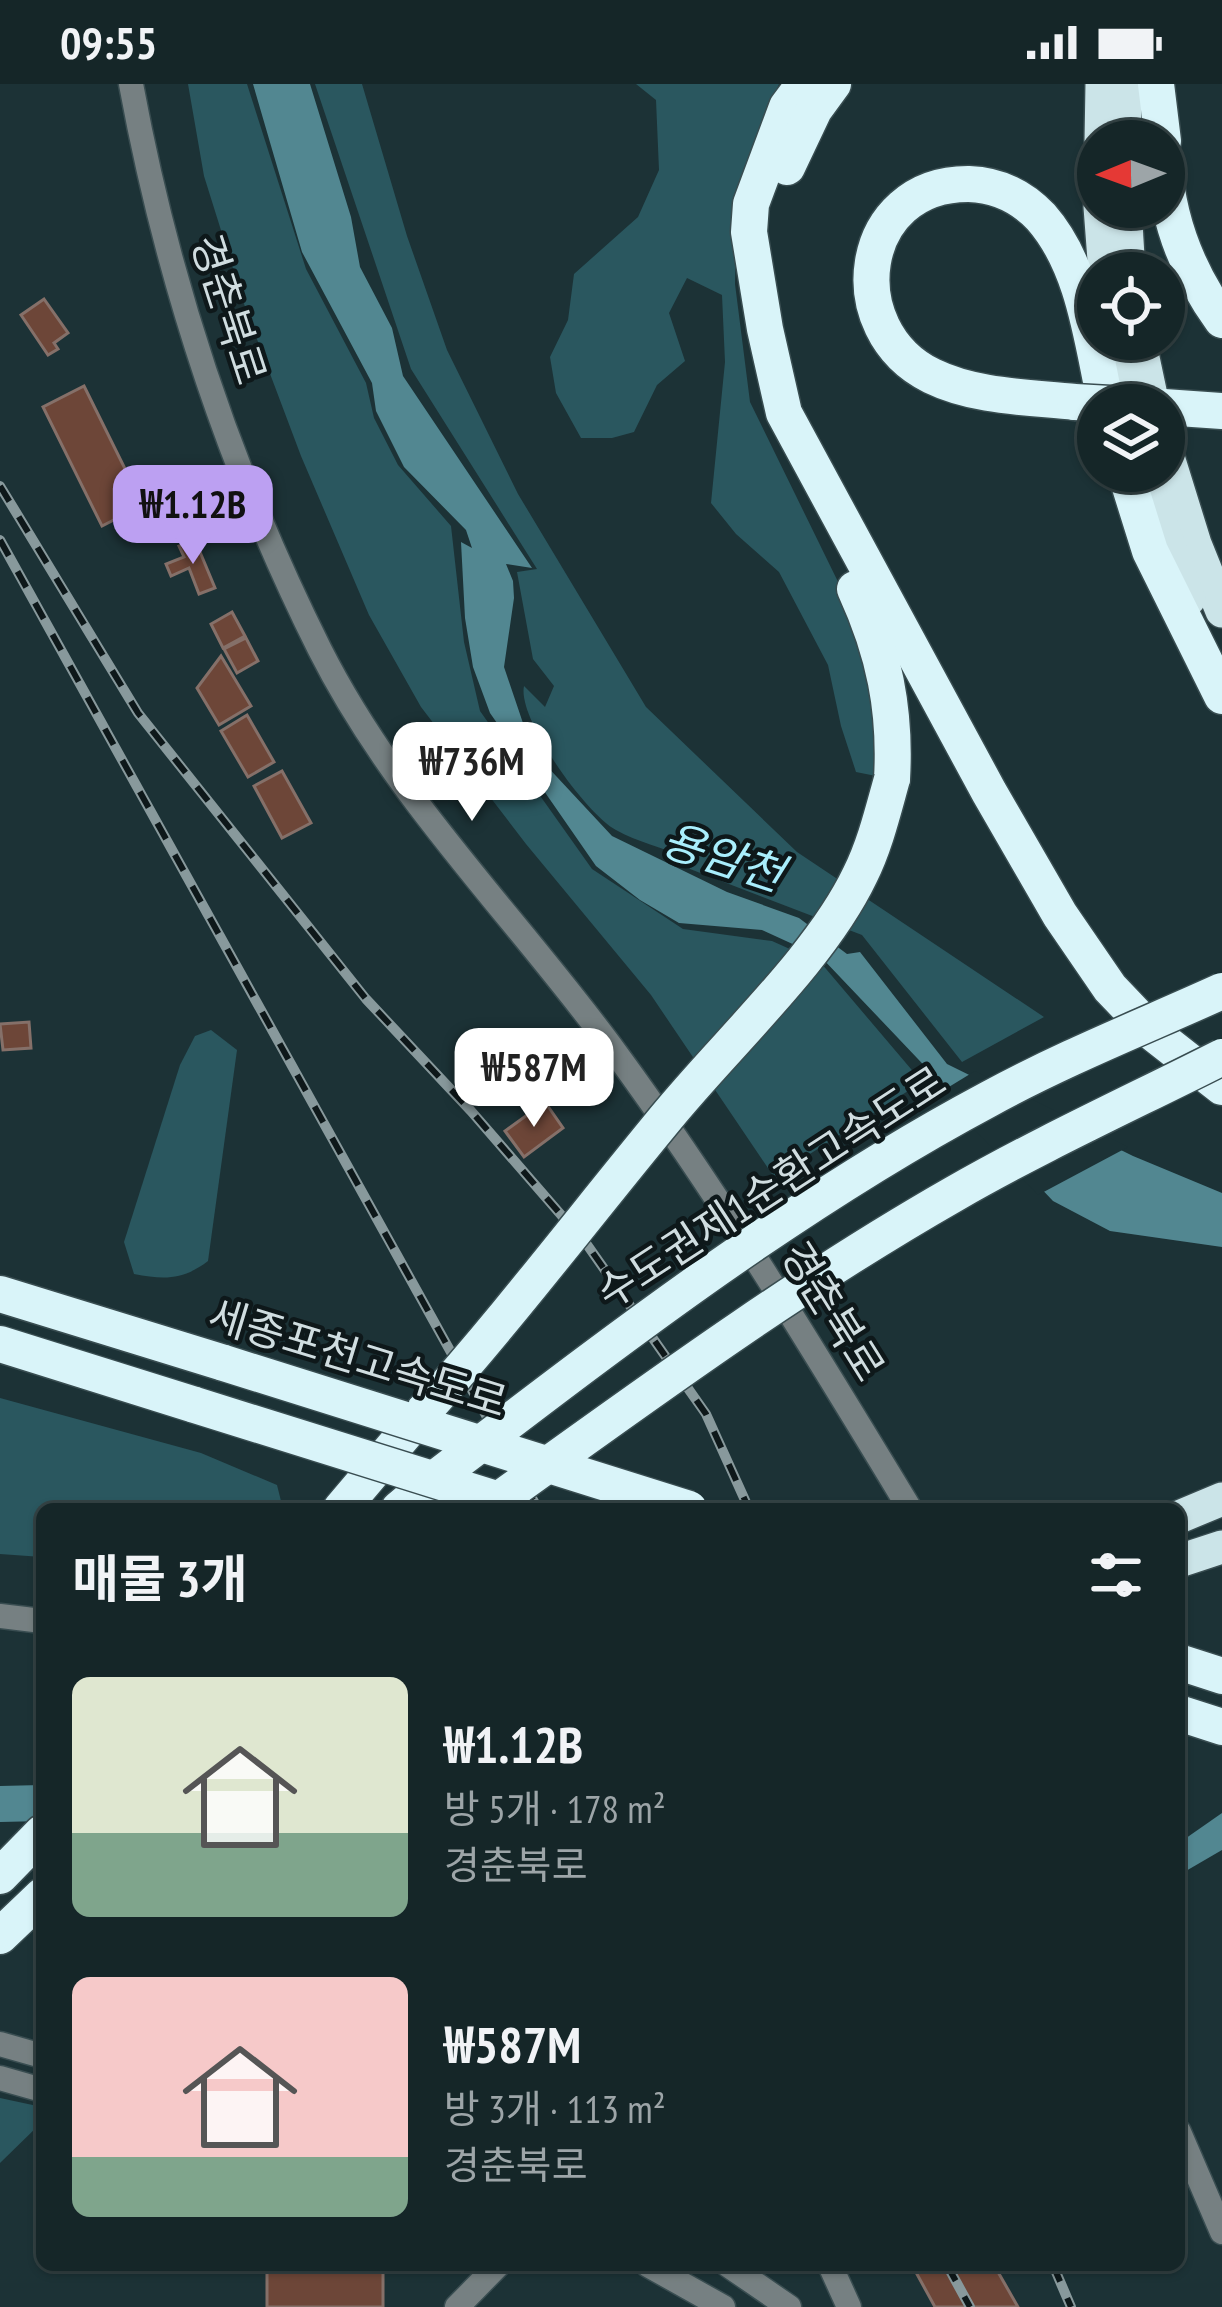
<!DOCTYPE html>
<html lang="ko">
<head>
<meta charset="utf-8">
<style>
  body { margin:0; font-family:"PT Sans Narrow","Noto Sans KR",sans-serif; background:#223234; color:#f1f3f6; height:100vh; display:flex; flex-direction:column; font-size:45px; white-space:nowrap }
  * { box-sizing:border-box; margin:0 }
  p { font-size:39px; color:#9da5a8 }
  .icon { flex:none; width:66px; height:66px; fill:none; stroke:currentColor; stroke-width:2; stroke-linecap:round; stroke-linejoin:round }
  .map { position:relative; flex:1; overflow:hidden }
  .drawer { position:absolute; left:36px; top:1419px; width:1149px; height:768px; display:flex; flex-direction:column; background:#152628; border-radius:18px; box-shadow:0 3px 9px #0004,0 0 0 3px #344345 }
  .drawer>* { flex:none }
  .needle { width:78px; rotate:269deg }
  .controls { position:absolute; left:1077px; top:36px; display:grid; gap:24px }
  .controls a { display:grid; place-items:center; width:108px; height:108px; border-radius:50%; background:#152628; box-shadow:0 3px 9px #0004,0 0 0 3px #344345; font-size:60px }
  .price { position:absolute; translate:-50% -102px; padding:0 27px; border-radius:24px; background:#fff; color:#222; font-size:39px; line-height:78px; filter:drop-shadow(0 3px 6px #0008) }
  .price::after { content:''; position:absolute; left:50%; top:72px; width:36px; height:27px; margin-left:-18px; background:inherit; clip-path:polygon(0 0,100% 0,50% 100%) }
  .price.on { background:#bca0f2; color:#111 }
  ul { padding:0; list-style:none }
  li { display:flex; align-items:center; gap:36px; height:300px; padding:0 36px }
  li span { display:grid; place-items:center; flex:none; width:336px; height:240px; border-radius:18px; color:#555 }
  li>.icon { margin-inline-start:auto }
  span .icon { width:144px; height:144px; fill:#fffc; stroke-width:1 }
  li b { font-size:51px }
  h2 { display:flex; justify-content:space-between; align-items:center; height:144px; padding:0 36px; font-size:51px }
  .status { display:flex; justify-content:space-between; align-items:center; height:84px; padding:0 60px; background:#152628; direction:ltr }
  .status svg { height:33px; fill:currentColor }
  .map>svg:first-child { display:block }
  .green { fill:#2a575f }
  .water { fill:#528791 }
  .pier { fill:#1c3236 }
  .lines { fill:none; stroke-linecap:round; stroke-linejoin:round }
  .river { stroke:#528791; stroke-width:36 }
  .building { fill:#6d4638; stroke:#857069; stroke-width:3 }
  .tertiary-casing { stroke:#394d51; stroke-width:27 }
  .trunk-casing { stroke:#394d51; stroke-width:36 }
  .motorway-casing { stroke:#394d51; stroke-width:39 }
  .tertiary { stroke:#768082; stroke-width:24 }
  .trunk { stroke:#cbe4e8; stroke-width:33 }
  .motorway { stroke:#d9f4f9; stroke-width:36 }
  .rail-casing { stroke:#88999c; stroke-width:10 }
  .rail { stroke:#0e181a; stroke-width:6; stroke-dasharray:18; stroke-linecap:butt }
  .motorway-bridge-casing { stroke:#394d51; stroke-width:39; stroke-linecap:butt }
  .motorway-bridge { stroke:#d9f4f9; stroke-width:36 }
  .labels { text-anchor:middle; stroke-width:9; stroke-linejoin:round; paint-order:stroke }
  .street-label { font-size:42px; fill:#d0dde0; stroke:#0e181a }
  .water-label { font-size:45px; font-style:italic; fill:#a9eefc; stroke:#0e181a }
</style>
</head>
<body>
<div class="status"><b>09:55</b><svg viewBox="0 0 49 12"><path d="M0 12V9h3v3zM5 12V6h3v6zM10 12V3h3v9zM15 12V0h3v12zM26 1h20v11H26zM47 4h2v5h-2z"/></svg></div>
<div class="map">
<svg width="1222" height="2223" viewBox="0 0 1222 2223">
  <rect width="100%" height="100%" fill="#1c3236"/>
  <g class="green">
    <polygon points="188,0 247,0 306,185 366,299 374,334 398,381 451,442 464,558 480,627 592,785 683,845 772,857 821,879 922,998 774,1093 651,911 526,760 421,623 369,531 301,372 246,226 204,92"/>
    <path d="M315 0H362L407 152 447 266 518 410 646 623 797 768 1044 933 962 978 862 851 690 785 685 774C663 763 637 758 616 746 587 731 517 635 524 602L545 623 554 602 533 575 517 488 537 485 411 285Z"/>
    <polygon points="636,0 779,0 737,105 735,200 750,318 867,557 879,651 876,692 856,688 841,642 828,581 779,488 736,450 711,419 725,278 722,211 687,194 669,229 685,277 657,301 634,348 612,354 581,354 556,309 550,273 568,236 574,190 638,133 659,86 656,16"/>
    <path d="M211 946 237 966 208 1177C183 1196 165 1196 134 1190L124 1158 180 981 195 952Z"/>
    <polygon points="0,1314 201,1369 277,1401 283,1425 42,1425 42,1473 0,1470"/>
    <polygon points="0,2014 42,2023 42,2038 0,2079"/>
  </g>
  <g class="water">
    <polygon points="253,0 310,0 351,133 360,183 392,244 403,292 532,484 506,480 513,497 514,514 504,583 525,645 543,678 612,752 727,808 799,834 847,870 860,868 947,980 1133,1072 1222,1109 1222,1163 1110,1147 1053,1117 821,873 762,846 679,839 640,816 596,782 490,629 473,583 465,534 461,458 472,464 466,446 404,383 376,327 372,299 302,168"/>
    <polygon points="1222,1729 1222,1766 1179,1791 1179,1759"/>
  </g>
  <polygon class="pier" points="975,987 1128,1063 1038,1111 939,1009"/>
  <g class="lines">
    <polyline class="river" points="0,1720 42,1719"/>
  </g>
  <g class="building">
    <polygon points="44,215 68,249 54,259 58,265 48,271 21,231"/>
    <polygon points="84,302 143,421 102,442 43,323"/>
    <polygon points="195,456 215,504 199,510 189,484 171,492 166,480 184,473 179,462"/>
    <polygon points="232,528 245,552 223,564 211,540"/>
    <polygon points="246,554 258,577 237,589 224,565"/>
    <polygon points="221,572 251,622 219,641 197,604"/>
    <polygon points="247,631 274,678 248,693 221,647"/>
    <polygon points="282,687 311,739 282,754 254,702"/>
    <polygon points="29,938 31,964 3,966 0,940"/>
    <polygon points="545,1018 563,1044 524,1073 505,1047"/>
    <rect x="267" y="2181" width="116" height="42"/>
    <polygon points="912,2181 994,2181 1018,2223 935,2223"/>
  </g>
  <g class="lines">
    <defs>
      <g id="tertiary">
        <path d="M131 0C167 195 231 388 320 566 395 715 517 834 615 968 722 1114 816 1270 910 1425"/>
        <polyline points="0,1532 42,1537"/>
        <polyline points="0,1960 42,1972"/>
        <polyline points="0,1994 42,2006"/>
        <polyline points="1179,2048 1222,2148"/>
        <polyline points="648,2181 723,2223"/>
        <polyline points="728,2181 789,2223"/>
        <polyline points="830,2181 849,2223"/>
        <polyline points="457,2223 498,2181"/>
      </g>
      <g id="trunk">
        <polyline points="1101,57 1102,0"/>
        <polyline points="1124,57 1126,0"/>
        <polyline points="1100,123 1105,189"/>
        <polyline points="1125,123 1129,189"/>
        <polyline points="1113,255 1126,321"/>
        <polyline points="1139,255 1153,321"/>
        <polyline points="1164,360 1195,460 1222,527"/>
        <polyline points="1142,389 1189,515"/>
        <polyline points="1179,1433 1222,1415"/>
        <polyline points="1179,1477 1222,1463"/>
      </g>
      <g id="motorway">
        <polyline points="804,0 787,23 751,120 749,148 765,245 784,329 989,708 1060,831 1110,904 1153,949 1222,1003"/>
        <polyline points="1156,0 1163,57"/>
        <path d="M1164 77C1167 135 1188 189 1222 236"/>
        <polyline points="787,83 814,26 833,0"/>
        <path d="M1075 318C1027 313 975 313 932 292 838 246 856 99 969 100 998 101 1021 112 1041 133 1085 183 1092 259 1106 321"/>
        <polyline points="1164,323 1222,327"/>
        <polyline points="1125,387 1150,467 1222,612"/>
        <path d="M855 505C884 568 896 626 892 695"/>
        <polyline points="0,1210 224,1279"/>
        <polyline points="0,1260 195,1321"/>
        <polyline points="341,1425 425,1326"/>
        <polyline points="399,1425 437,1393"/>
        <polyline points="1179,1578 1222,1592"/>
        <polyline points="1179,1629 1222,1643"/>
        <polyline points="0,1792 42,1749"/>
        <polyline points="0,1852 42,1812"/>
      </g>
    </defs>
    <use href="#tertiary" class="tertiary-casing"/>
    <use href="#trunk" class="trunk-casing"/>
    <use href="#motorway" class="motorway-casing"/>
    <use href="#tertiary" class="tertiary"/>
    <use href="#trunk" class="trunk"/>
    <use href="#motorway" class="motorway"/>
    <defs>
      <g id="rail">
        <polyline points="0,402 138,629 366,915 471,1027 588,1162 706,1330 749,1425"/>
        <polyline points="0,456 538,1425"/>
        <polyline points="947,2181 970,2223"/>
        <polyline points="1053,2181 1071,2223"/>
      </g>
    </defs>
    <use href="#rail" class="rail-casing"/>
    <use href="#rail" class="rail"/>
    <defs>
      <g id="motorway-bridge">
        <polyline points="1075,318 1128,321"/>
        <polyline points="224,1279 689,1425"/>
        <polyline points="195,1321 512,1420"/>
        <path d="M425 1326C509 1232 585 1132 665 1035 725 961 820 875 860 791 875 761 883 727 892 695"/>
        <path d="M437 1393C614 1258 792 1120 989 1015 1064 974 1145 942 1222 907"/>
        <path d="M486 1425C638 1316 791 1203 954 1110 1041 1060 1133 1018 1222 973"/>
      </g>
    </defs>
    <use href="#motorway-bridge" class="motorway-bridge-casing"/>
    <use href="#motorway-bridge" class="motorway-bridge"/>
  </g>
  <g class="labels">
    <g class="street-label">
      <text transform="translate(229 225) rotate(72)" y="15">경춘북로</text>
      <text transform="translate(771 1103) rotate(-33)" y="15">수도권제1순환고속도로</text>
      <text transform="translate(833 1227) rotate(58)" y="15">경춘북로</text>
      <text transform="translate(358 1274) rotate(17)" y="15">세종포천고속도로</text>
    </g>
    <g class="water-label">
      <text transform="translate(723 773) rotate(18)" y="16">용암천</text>
    </g>
  </g>
</svg>
<div class="controls">
<a><svg class="needle" viewBox="-14 -14 28 28"><path d="M0-13l5 13h-10z" fill="#e53935"/><path d="M0 13l5-13h-10z" fill="#9da5a8"/></svg></a>
<a><svg class="icon" aria-label="locate" viewBox="0 0 24 24"><circle cx="12" cy="12" r="6"/><path d="M12 2v4M12 18v4M2 12h4M18 12h4"/></svg></a>
<a><svg class="icon" aria-label="layers" viewBox="0 0 24 24"><path d="M12 4l9 5-9 5-9-5zM3 14l9 5 9-5"/></svg></a>
</div>
<b class="price on" style="left:193px;top:483px">₩1.12B</b>
<b class="price" style="left:472px;top:740px">₩736M</b>
<b class="price" style="left:534px;top:1046px">₩587M</b>
<section class="drawer">
<h2>매물 3개<svg class="icon" aria-label="filters" viewBox="0 0 24 24"><path d="M4 7h16M4 17h16"/><circle cx="9" cy="7" r="2"/><circle cx="15" cy="17" r="2"/></svg></h2>
<ul>
<li><span style="background:linear-gradient(#dfe7d0 65%,#7fa58c 0)"><svg class="icon" aria-label="home" viewBox="0 0 24 24"><path d="M3 11l9-7 9 7M6 9v11h12V9"/></svg></span><div><b>₩1.12B</b><p>방 5개 · 178 m²</p><p>경춘북로</p></div></li>
<li><span style="background:linear-gradient(#f6c9c9 75%,#7fa58c 0)"><svg class="icon" aria-label="home" viewBox="0 0 24 24"><path d="M3 11l9-7 9 7M6 9v11h12V9"/></svg></span><div><b>₩587M</b><p>방 3개 · 113 m²</p><p>경춘북로</p></div></li>
</ul>
</section>
</div>
</body>
</html>
